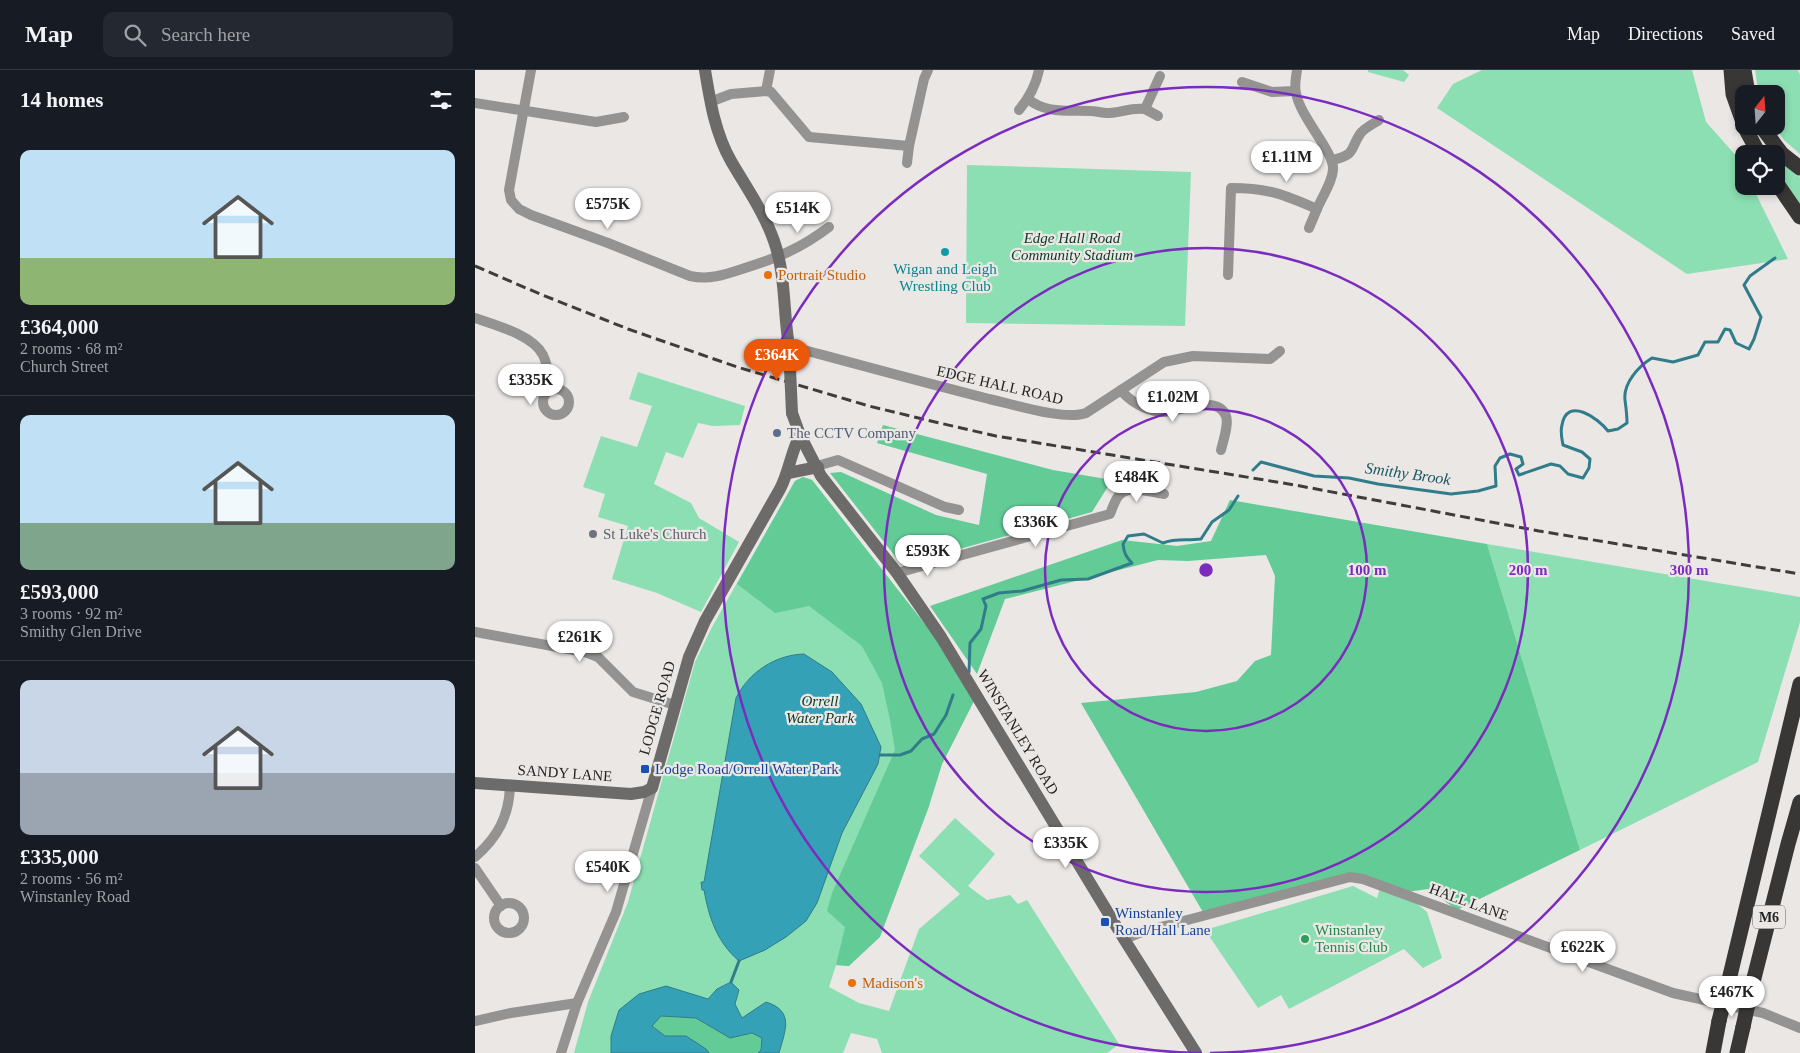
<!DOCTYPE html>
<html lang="en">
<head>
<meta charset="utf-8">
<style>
  body { margin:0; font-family:Georgia,serif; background:#242831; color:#f1f3f6; height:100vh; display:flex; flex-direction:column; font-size:19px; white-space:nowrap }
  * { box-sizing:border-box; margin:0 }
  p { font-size:16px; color:#9ea1a6 }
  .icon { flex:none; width:28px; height:28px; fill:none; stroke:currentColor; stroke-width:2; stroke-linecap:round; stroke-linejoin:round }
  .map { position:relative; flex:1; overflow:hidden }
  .sheet { display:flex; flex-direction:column; background:#171b24; width:475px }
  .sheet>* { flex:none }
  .needle { width:32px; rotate:17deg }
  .fabs { position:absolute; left:1260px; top:15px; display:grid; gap:10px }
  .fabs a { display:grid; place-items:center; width:50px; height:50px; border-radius:10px; background:#171b24; box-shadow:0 2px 8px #0003; font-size:25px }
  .price { position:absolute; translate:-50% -42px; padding:0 11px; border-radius:18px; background:#fff; color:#222; font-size:16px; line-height:32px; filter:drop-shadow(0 1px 2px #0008) }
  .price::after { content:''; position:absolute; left:50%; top:30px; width:15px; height:11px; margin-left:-8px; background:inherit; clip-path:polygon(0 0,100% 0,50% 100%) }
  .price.selected { background:#ea580c; color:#fff }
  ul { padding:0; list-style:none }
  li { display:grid; align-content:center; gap:10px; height:265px; padding:0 20px }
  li+li { border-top:1px solid #363941 }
  li span { display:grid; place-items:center; height:155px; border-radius:10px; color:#555 }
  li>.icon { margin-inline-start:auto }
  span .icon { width:90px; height:90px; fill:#fffc; stroke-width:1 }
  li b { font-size:21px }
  h2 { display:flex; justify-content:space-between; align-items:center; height:60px; padding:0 20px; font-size:21px }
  header { display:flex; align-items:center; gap:30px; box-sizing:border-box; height:70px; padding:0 25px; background:#171b24; border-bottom:1px solid #363941 }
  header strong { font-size:24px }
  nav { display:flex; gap:28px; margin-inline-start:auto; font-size:18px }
  .search { width:350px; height:45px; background:#242831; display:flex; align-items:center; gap:12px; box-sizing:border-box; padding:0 18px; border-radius:10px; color:#9ea1a6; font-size:19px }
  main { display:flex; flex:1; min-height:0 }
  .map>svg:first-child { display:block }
  .green { fill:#8cdfb2 }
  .forest { fill:#63cb96 }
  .water { fill:#35a1b6; stroke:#307c8a }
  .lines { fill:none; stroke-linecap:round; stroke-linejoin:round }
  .stream { stroke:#307c8a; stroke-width:3 }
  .street { stroke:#949392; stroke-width:10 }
  .secondary { stroke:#6c6b69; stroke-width:12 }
  .highway { stroke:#393735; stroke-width:15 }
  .rail { stroke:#3f3d3c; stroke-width:3; stroke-dasharray:10 5; stroke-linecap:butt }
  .secondary-bridge { stroke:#6c6b69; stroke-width:12 }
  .highway-bridge { stroke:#393735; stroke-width:15 }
  .ring { fill:none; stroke:#7b2cbf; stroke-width:2.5 }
  .culture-dot { fill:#0f9aa8; stroke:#eae7e5; stroke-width:2 }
  .food-dot { fill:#e8710a; stroke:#eae7e5; stroke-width:2 }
  .service-dot { fill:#5c6f8a; stroke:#eae7e5; stroke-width:2 }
  .worship-dot { fill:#6b7280; stroke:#eae7e5; stroke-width:2 }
  .transit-dot { fill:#1a4fb4; stroke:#eae7e5; stroke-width:2 }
  .leisure-dot { fill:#2e9e5b; stroke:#eae7e5; stroke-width:2 }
  .labels { text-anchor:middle; stroke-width:4.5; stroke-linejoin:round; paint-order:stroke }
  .shield { fill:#eae7e5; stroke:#605e5d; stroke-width:1 }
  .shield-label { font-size:14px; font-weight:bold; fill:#252423 }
  .park-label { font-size:15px; font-style:italic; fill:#0b3924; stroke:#eae7e5 }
  .culture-label { font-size:15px; fill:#0d838f; stroke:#eae7e5 }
  .food-label { font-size:15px; fill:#c56008; stroke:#eae7e5; text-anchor:start }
  .street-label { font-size:15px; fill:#252423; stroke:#eae7e5 }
  .service-label { font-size:15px; fill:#4e5e75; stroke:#eae7e5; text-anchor:start }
  .worship-label { font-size:15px; fill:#5b616d; stroke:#eae7e5; text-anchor:start }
  .transit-label { font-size:15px; fill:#164399; stroke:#eae7e5; text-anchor:start }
  .leisure-label { font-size:15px; fill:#27864d; stroke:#eae7e5; text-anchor:start }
  .water-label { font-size:16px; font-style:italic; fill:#1b5661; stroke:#eae7e5 }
  .centre { fill:#7b2cbf; stroke:#eae7e5; stroke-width:2.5 }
  .ring-label { font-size:15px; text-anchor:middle; font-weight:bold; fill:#7b2cbf; stroke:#eae7e5; stroke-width:4.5; stroke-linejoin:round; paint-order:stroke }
</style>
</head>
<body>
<header>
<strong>Map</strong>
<div class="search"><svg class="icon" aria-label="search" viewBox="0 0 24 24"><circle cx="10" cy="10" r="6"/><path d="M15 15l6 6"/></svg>Search here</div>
<nav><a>Map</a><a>Directions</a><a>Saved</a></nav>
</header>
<main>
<section class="sheet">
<h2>14 homes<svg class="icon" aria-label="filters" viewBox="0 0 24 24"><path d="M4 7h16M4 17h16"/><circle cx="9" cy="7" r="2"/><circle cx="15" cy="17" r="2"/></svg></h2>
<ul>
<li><span style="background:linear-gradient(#bfe0f5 70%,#8fb573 0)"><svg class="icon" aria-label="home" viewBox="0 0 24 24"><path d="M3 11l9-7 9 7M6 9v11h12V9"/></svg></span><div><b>£364,000</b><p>2 rooms · 68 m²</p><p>Church Street</p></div></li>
<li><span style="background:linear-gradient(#bfe0f5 70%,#7fa58c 0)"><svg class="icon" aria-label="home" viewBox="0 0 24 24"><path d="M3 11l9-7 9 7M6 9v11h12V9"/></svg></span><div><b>£593,000</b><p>3 rooms · 92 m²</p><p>Smithy Glen Drive</p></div></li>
<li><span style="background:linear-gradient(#c9d6e8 60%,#9aa5b1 0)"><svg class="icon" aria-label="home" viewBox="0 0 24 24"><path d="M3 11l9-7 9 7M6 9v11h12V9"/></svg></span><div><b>£335,000</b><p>2 rooms · 56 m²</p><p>Winstanley Road</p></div></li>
</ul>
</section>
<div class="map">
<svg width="1325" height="983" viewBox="0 0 1325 983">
  <rect width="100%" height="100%" fill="#eae7e5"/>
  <g class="green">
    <polygon points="893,0 928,0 934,5 929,12 893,2"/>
    <polygon points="1007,0 1217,0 1231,52 1264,89 1269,99 1269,116 1277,116 1313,189 1212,204 962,38 978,14"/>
    <polygon points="1280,0 1323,0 1325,5 1325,84 1309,70 1299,56 1301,56 1301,24 1284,24"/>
    <polygon points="1301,88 1325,107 1325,134 1301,99"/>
    <polygon points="492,95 716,102 710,256 491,253"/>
    <polygon points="163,302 270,336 265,355 238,356 223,353 208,388 191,382 179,414 216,433 224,448 264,472 226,542 182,523 137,509 153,456 123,447 130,424 108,417 126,366 162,377 177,336 154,329"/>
    <polygon points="328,407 337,410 470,580 499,631 467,694 453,739 374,896 361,895 354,917 384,933 414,941 444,859 485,824 444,786 480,748 520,784 493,816 512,830 535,825 543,834 552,830 644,974 632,983 407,983 402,969 376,963 368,983 99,983 113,932 153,832 220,592 237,557 320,411"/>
    <polygon points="1012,474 1325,527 1325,552 1283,692 1105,780"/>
    <polygon points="878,816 902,828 905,818 940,832 952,842 967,888 948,898 929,879 814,939 806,925 783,938 730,860"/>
  </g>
  <g class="forest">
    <polygon points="408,355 578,400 637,410 617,442 427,495 355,403 366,402 461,445 504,455 512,404 402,373"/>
    <polygon points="328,407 337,410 470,580 499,631 467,694 453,739 405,867 374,896 361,895 370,857 352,841 357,823 420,680 415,650 407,613 387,576 334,536 300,543 262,514 320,411"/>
    <polygon points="755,430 1012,474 1105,780 982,840 953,819 932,822 872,803 729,844 606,633 721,622 762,611 780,591 796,585 800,506 791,485 713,491 683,490 530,529 502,604 455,536 647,470 702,476 736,471"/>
    <polygon points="185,946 221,948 255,968 277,963 287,967 286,980 283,983 234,983 231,979 211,966 190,966 177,956"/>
  </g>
  <g class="water">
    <path d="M329 584 357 602 386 634 406 677 403 694 367 763 342 833 331 851 311 867 290 880 264 891C242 872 234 848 229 820H227L226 812H229L261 628C274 602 300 585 329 584Z"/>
    <path d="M256 912 264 920 260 934 267 948 291 932C320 941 310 961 304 983H283L286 980 287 968 277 963 255 968 221 948 186 946 177 956 190 966H211L231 979 234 983H136V966L144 940 164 924 191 916 233 929 242 919Z"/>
  </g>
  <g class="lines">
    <g class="stream">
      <path d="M778 400 786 392 839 406 874 408 903 414 976 424 1003 421 1021 416 1020 396 1025 388 1035 384 1046 387 1048 394 1041 399 1044 405 1076 394 1085 396 1093 404 1108 408 1114 398 1115 389 1107 382 1088 375C1087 369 1085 362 1087 355 1092 326 1123 348 1133 361L1143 359 1152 353C1152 345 1151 338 1150 330 1148 313 1164 296 1177 288L1198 292 1223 285 1230 272H1243L1250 259 1255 260 1261 273 1274 279 1279 269 1286 247 1269 215 1275 206 1300 188"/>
      <path d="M494 602 495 573 506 559 511 536 508 529 524 523 547 521 586 510 613 509 657 493C651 487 649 483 648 474L653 466 669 464 688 473C700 468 713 471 726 469L737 452 754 440 763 426"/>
      <polyline points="405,685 425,685 436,681 447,669 459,664 471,645 478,625"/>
      <polyline points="256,912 264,891"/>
    </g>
    <g class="street">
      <path d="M56 0 34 120 36 130 44 139 56 145 133 173 215 206C234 210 249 205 267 199 302 188 325 179 354 157"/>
      <polyline points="767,12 797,22 820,21"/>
      <polyline points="291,21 295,0"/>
      <path d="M553 29C571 44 593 40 616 41 621 41 627 43 632 43 646 43 655 37 670 39L685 6"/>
      <polyline points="235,32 256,24 291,21 296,22 334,67 434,76 449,9 453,0"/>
      <polyline points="0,33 121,52 149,47"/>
      <polyline points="670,39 683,46"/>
      <path d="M544 40C554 28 561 15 564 0"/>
      <path d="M858 90C881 84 874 81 885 64 889 58 898 54 904 50"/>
      <polyline points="432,93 434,76"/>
      <polyline points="834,158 842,139"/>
      <path d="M753 205 756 118C793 118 808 124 842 139 847 127 857 113 858 100 860 83 825 47 821 23 819 16 821 7 822 0"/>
      <path d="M0 248C20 255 58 265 68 285 73 296 75 309 78 320"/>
      <path d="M314 276C381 294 447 312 514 329 538 334 589 351 611 343L689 292 718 286 795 289 805 281"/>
      <circle cx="81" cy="332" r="13"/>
      <path d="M646 320C655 332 671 340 686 342 701 343 743 323 751 346 754 355 748 371 746 380"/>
      <polyline points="342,396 363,390 470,437 484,440"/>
      <path d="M422 503 635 444C637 439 639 433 642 428 651 413 674 422 689 424"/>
      <polyline points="0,562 110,582 123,587 158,622 200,635"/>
      <path d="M0 787C23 767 34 746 35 716"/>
      <polyline points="0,798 26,836"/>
      <circle cx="34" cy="848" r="15"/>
      <polyline points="649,869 667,862 875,807 888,809 1198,923 1288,943 1325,958"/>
      <polyline points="0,951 36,943 102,933"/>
      <polyline points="86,983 102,933 141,842 177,718"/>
    </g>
    <g class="secondary">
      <path d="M230 0C235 31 240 63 256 91 271 117 289 142 299 171 311 205 308 242 314 276"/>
      <polyline points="317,343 325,365 346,406 422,503 466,567 649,869 721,983"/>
      <polyline points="313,403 343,397"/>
      <path d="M0 713 156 724 169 722 177 718 214 587 230 551 305 419C314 402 316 382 325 365"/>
    </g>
    <g class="highway">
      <polyline points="1256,0 1258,24 1269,55"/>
      <polyline points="1269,0 1273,24"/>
      <polyline points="1269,56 1284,84"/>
      <polyline points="1286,56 1307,84 1325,98"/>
      <polyline points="1301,112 1325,147"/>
      <polyline points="1253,914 1325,614"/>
      <polyline points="1276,920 1313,774 1325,732"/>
      <polyline points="1238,983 1244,951"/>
      <polyline points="1262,983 1268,957"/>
    </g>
    <polyline class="rail" points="0,196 65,224 153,259 262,297 394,336 460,352 521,366 820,415 1064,461 1325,504"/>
    <polyline class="secondary-bridge" points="314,276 317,343"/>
    <g class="highway-bridge">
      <polyline points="1244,951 1253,914"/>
      <polyline points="1268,957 1276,920"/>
    </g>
  </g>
  <g class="ring">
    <circle cx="731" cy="500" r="161"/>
    <circle cx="731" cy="500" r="322"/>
    <path d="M727 983A483 483 0 1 1 735 983"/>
  </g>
  <circle class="culture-dot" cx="470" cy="182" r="5"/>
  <g class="food-dot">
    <circle cx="293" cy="205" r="5"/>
    <circle cx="377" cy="913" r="5"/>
  </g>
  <circle class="service-dot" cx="302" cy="363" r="5"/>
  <circle class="worship-dot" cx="118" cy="464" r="5"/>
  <g class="transit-dot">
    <rect x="165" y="694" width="10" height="10" rx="2.5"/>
    <rect x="625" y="847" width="10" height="10" rx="2.5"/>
  </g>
  <circle class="leisure-dot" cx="830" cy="869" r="5"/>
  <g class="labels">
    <rect class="shield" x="1278" y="835.5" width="32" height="23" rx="4"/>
    <g class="shield-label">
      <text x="1294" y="852">M6</text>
    </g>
    <g class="park-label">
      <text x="597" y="173">Edge Hall Road<tspan x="597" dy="17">Community Stadium</tspan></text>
      <text x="345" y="636">Orrell<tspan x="345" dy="17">Water Park</tspan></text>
    </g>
    <g class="culture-label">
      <text x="470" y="204">Wigan and Leigh<tspan x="470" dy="17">Wrestling Club</tspan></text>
    </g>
    <g class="food-label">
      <text x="303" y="210">Portrait Studio</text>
      <text x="387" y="918">Madison's</text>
    </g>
    <g class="street-label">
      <text transform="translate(525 315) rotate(13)" y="5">EDGE HALL ROAD</text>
      <text transform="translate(182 638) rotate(-74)" y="5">LODGE ROAD</text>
      <text transform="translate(543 662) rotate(59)" y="5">WINSTANLEY ROAD</text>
      <text transform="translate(90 703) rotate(4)" y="5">SANDY LANE</text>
      <text transform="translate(994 832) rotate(20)" y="5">HALL LANE</text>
    </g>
    <g class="service-label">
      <text x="312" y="368">The CCTV Company</text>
    </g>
    <g class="worship-label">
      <text x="128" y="469">St Luke's Church</text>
    </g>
    <g class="transit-label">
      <text x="180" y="704">Lodge Road/Orrell Water Park</text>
      <text x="640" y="848">Winstanley<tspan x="640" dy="17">Road/Hall Lane</tspan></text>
    </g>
    <g class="leisure-label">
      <text x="840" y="865">Winstanley<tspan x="840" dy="17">Tennis Club</tspan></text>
    </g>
    <g class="water-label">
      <text transform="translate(933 403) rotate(8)" y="6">Smithy Brook</text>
    </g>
  </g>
  <circle cx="731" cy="500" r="8" class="centre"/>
  <g class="ring-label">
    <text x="892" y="505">100 m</text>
    <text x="1053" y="505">200 m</text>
    <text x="1214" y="505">300 m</text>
  </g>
</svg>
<div class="fabs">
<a><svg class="needle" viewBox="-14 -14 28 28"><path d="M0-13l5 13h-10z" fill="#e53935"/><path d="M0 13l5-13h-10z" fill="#9ea1a6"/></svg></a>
<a><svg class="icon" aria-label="locate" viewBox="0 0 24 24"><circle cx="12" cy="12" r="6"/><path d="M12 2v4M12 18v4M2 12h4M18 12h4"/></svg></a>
</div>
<b class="price" style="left:812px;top:113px">£1.11M</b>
<b class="price" style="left:133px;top:160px">£575K</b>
<b class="price" style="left:323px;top:164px">£514K</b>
<b class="price selected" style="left:302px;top:311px">£364K</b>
<b class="price" style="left:56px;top:336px">£335K</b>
<b class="price" style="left:698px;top:353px">£1.02M</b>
<b class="price" style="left:662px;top:433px">£484K</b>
<b class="price" style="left:561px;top:478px">£336K</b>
<b class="price" style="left:453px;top:507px">£593K</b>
<b class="price" style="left:105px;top:593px">£261K</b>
<b class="price" style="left:591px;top:799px">£335K</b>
<b class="price" style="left:133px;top:823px">£540K</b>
<b class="price" style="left:1108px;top:903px">£622K</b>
<b class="price" style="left:1257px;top:948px">£467K</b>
</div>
</main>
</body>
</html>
